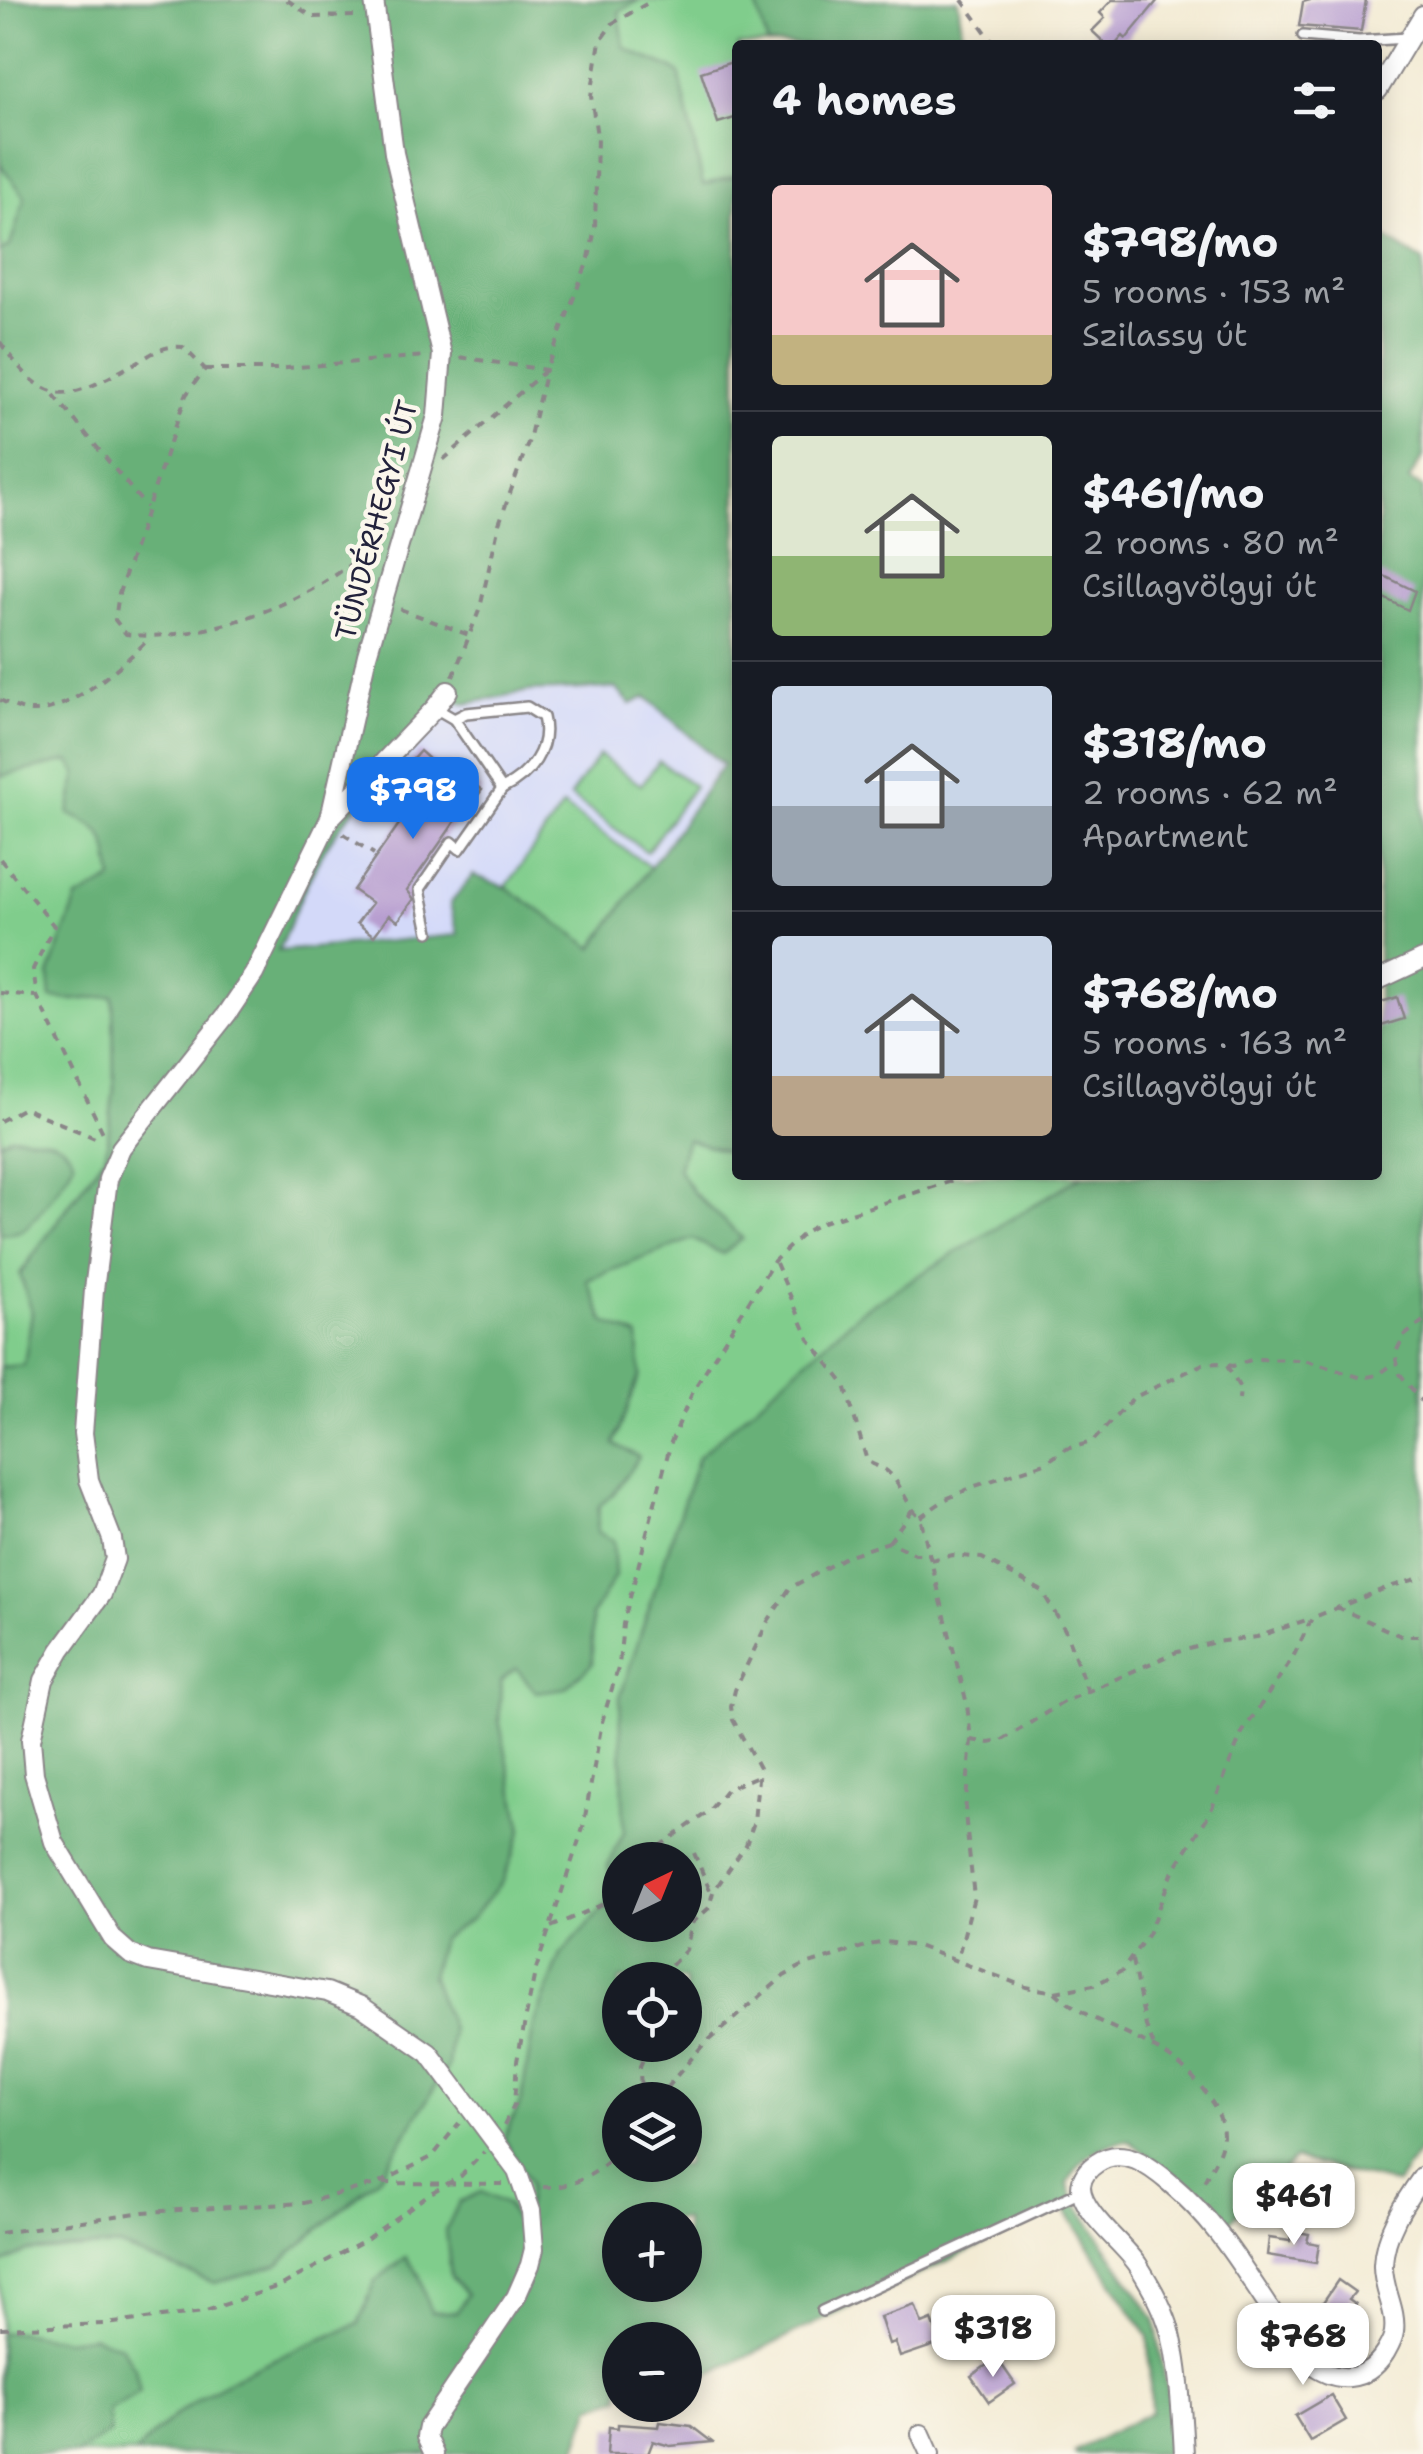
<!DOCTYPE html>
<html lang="en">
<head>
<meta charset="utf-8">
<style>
  body { margin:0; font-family:"Shantell Sans",sans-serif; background:#20242c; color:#f1f3f6; height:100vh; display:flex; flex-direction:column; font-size:38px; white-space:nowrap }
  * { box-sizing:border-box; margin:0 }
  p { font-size:32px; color:#9ea1a6 }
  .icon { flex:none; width:55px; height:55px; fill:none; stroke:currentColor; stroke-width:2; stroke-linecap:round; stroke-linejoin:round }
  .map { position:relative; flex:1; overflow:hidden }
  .sheet { position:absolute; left:732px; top:40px; width:650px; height:1140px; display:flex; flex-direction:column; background:#171b24; border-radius:10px; box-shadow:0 5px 25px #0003 }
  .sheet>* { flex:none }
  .needle { width:65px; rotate:43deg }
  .fabs { position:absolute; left:602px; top:1842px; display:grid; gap:20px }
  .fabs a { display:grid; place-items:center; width:100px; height:100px; border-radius:50%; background:#171b24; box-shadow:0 5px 25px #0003; font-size:50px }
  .price { position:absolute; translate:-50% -85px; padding:0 22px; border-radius:20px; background:#fff; color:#222; font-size:32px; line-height:65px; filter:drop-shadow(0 2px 5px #0008) }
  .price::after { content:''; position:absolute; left:50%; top:60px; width:30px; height:22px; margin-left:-15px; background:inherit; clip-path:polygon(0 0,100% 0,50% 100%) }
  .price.active { background:#1a73e8; color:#fff }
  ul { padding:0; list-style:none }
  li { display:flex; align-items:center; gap:30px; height:250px; padding:0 40px }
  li+li { border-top:2px solid #363941 }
  li span { display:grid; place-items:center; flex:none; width:280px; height:200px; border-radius:10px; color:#555 }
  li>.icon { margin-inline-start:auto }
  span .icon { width:120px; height:120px; fill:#fffc; stroke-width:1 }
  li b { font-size:42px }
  h2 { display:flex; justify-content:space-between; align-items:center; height:120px; padding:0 40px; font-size:42px }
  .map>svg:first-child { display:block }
  .built { fill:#d3d9f9 }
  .green { fill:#80cd8c; stroke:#517864; stroke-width:2.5 }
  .forest { fill:#68b078; stroke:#45695a; stroke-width:2.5; fill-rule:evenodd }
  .building { fill:#b79ed0 }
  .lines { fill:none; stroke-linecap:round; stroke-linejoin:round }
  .service-casing { stroke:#8a8688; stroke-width:14 }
  .minor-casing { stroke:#8a8688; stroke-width:22 }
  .path { stroke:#8a8688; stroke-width:4; stroke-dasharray:8 8; stroke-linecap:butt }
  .service { stroke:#fff; stroke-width:9 }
  .minor { stroke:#fff; stroke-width:18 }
  .labels { text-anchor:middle; stroke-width:9; stroke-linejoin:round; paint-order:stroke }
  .street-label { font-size:28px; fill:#22223b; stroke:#fbf7ec }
</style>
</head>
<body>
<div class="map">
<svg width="1423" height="2454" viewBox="0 0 1423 2454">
  <rect width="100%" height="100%" fill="#fbf7ec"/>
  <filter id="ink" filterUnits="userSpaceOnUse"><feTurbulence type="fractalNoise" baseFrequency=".01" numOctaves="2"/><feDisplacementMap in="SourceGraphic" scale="20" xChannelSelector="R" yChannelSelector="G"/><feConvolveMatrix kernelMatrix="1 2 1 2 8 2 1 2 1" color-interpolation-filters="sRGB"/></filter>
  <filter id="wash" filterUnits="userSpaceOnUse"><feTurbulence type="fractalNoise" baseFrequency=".0048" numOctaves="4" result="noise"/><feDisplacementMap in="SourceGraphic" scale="40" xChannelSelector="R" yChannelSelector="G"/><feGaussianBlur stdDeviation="2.25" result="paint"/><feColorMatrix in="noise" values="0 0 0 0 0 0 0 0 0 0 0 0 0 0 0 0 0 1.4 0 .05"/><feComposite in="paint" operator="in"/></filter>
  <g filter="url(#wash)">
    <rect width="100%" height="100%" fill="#f3ebd4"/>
    <polygon class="built" points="615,688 646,696 724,765 593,948 459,935 278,951 322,852 337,830 451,701 466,704 529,691"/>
    <g class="green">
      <path d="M639 0H755L768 45H738L737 175 703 185 679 73C661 61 642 59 624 47L619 11Z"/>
      <polygon points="0,164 26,197 10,246 0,252"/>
      <polygon points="599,755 641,785 659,761 694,786 647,852 570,796"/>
      <polygon points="69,761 77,773 69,813 95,824 108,846 113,880 74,1000 113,996 114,1087 106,1153 20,1274 32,1312 24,1366 0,1367 0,776"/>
      <polygon points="563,806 650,867 593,948 506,887"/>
      <path d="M687 1139 737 1155 738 1175H1083L861 1311 620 1697 624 1832 608 1866 616 1894 561 1955 534 2025 521 2101 504 2138 529 2184 525 2218 517 2222 457 2312H431L419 2275 406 2257 375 2281 359 2324C277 2358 195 2385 135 2454H0V2265L28 2251 118 2246 215 2283 277 2265 380 2176 448 2066 431 1975 441 1939 471 1919 522 1830 499 1720 501 1680 516 1668 592 1664V1615L615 1576 597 1533 599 1506 614 1493 638 1456 614 1444 640 1374 605 1323 586 1279 692 1239H742L693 1192 678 1169Z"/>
    </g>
    <g class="forest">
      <path d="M0 0H639L619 11 624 47C642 59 661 61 679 73L703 185 737 175V1155L687 1139 678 1169 693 1192 742 1238 723 1254 692 1239 587 1280 605 1322 638 1336 640 1374 614 1444 639 1457 614 1493 599 1506 597 1532 613 1540 615 1576 592 1615V1664L565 1688 536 1692 516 1668 501 1680 499 1720 522 1830 503 1880 471 1919 441 1939 431 1975 452 2031 448 2066 380 2176 277 2265 215 2283 118 2246 28 2251 0 2265V1367L24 1365 32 1312 20 1274 106 1154 114 1087 113 996 74 1000 51 998 49 975 77 899 113 879C107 840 108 830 69 814L77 773 69 761 0 776V252L10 246 25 197 0 164ZM615 688 631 704 646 697 723 765 593 948 506 887 473 875 450 904 458 935 278 951C296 911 311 866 337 831 370 784 419 750 451 701L466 704 529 691Z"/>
      <polygon points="755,0 958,0 964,45 768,45"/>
      <path d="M1378 233 1423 261V457L1409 480 1423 488V2146L1396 2184 1295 2159 1229 2222 1190 2187 1129 2141C1099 2144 1082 2156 1068 2183L1076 2202 1155 2319 1170 2408 1171 2454H1075V2451L1151 2412 1148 2337 1063 2206 709 2374 685 2381V2340H620V2398L592 2406 575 2454H135C195 2385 277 2358 359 2324L375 2281 406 2257 419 2275 431 2312H457L467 2294 451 2277 446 2230 459 2202 481 2192 507 2205 517 2222 525 2218 529 2184 504 2138 521 2101 534 2025 561 1955 616 1894 608 1866 624 1832 620 1697 698 1457 861 1311 1083 1175H1378ZM620 1860H685V1925H620ZM620 1980H685V2045H620ZM620 2100H685V2165H620ZM620 2220H685V2285H620Z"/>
      <path d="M12 1136C36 1139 64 1134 74 1162 67 1177 37 1219 24 1229 17 1234 9 1233 0 1234V1142Z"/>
      <polygon points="18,2332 67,2340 92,2336 121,2346 135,2368 140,2392 108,2410 110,2432 76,2454 0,2454 0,2333"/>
    </g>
    <g id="blocks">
      <g class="building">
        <polygon points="1112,0 1158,0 1126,39 1123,36 1115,45 1107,45 1092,31 1105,18 1100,13"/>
        <polygon points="1310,0 1366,0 1361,31 1299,26 1303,2"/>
        <polygon points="738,60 738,117 718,123 701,72"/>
        <polygon points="1378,573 1415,591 1408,610 1378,595"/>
        <polygon points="420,751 457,784 463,776 482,790 468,808 466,806 407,890 414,899 398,921 389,915 374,936 357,923 372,903 353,890 425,787 404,769"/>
        <polygon points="1397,997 1404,1019 1378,1027 1378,1003"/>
        <polygon points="1291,2231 1309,2234 1307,2242 1319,2244 1316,2263 1267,2255 1269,2238 1290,2241"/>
        <polygon points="1338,2280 1355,2292 1349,2299 1356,2304 1337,2333 1313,2317"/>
        <polygon points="915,2305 922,2324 932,2320 941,2343 900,2357 895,2342 889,2344 880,2317"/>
        <polygon points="997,2358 1015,2384 989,2402 971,2376"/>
        <polygon points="1331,2395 1346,2420 1310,2441 1295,2416"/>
        <polygon points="660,2422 691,2426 712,2442 670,2446 653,2441 648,2454 607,2454 609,2427 618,2428 618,2424 659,2427"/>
      </g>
    </g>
  </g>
  <g filter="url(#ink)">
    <use href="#blocks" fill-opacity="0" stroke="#8a8688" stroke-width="2.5"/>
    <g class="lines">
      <defs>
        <g id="service">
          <polyline points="1303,36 1359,41 1407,38"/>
          <path d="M454 719 466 713 527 707 543 717C551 749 530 775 502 789"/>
          <polyline points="429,932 420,889 452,842 460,849 502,789 454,719 435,708"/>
          <polyline points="822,2311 1081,2191"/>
        </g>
        <g id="minor">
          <polyline points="374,0 394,153 442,354 437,416 367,655 330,818 254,974 227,1014 121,1148 108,1179 94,1290 83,1433 89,1480 112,1539 115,1559 102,1594 61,1650 44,1680 31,1740 34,1774 54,1842 113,1939 130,1954 148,1961 327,1992 361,2006 429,2053 517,2171 531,2211 534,2249 530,2265 516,2297 428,2427 426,2437 434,2454"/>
          <polyline points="1378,90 1423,15"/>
          <polyline points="333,815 435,708 448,691"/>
          <polyline points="1378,980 1423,959"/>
          <polyline points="921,2434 930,2454"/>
          <path d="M1184 2454C1182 2418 1179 2351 1166 2319 1160 2301 1148 2281 1138 2265 1124 2244 1081 2212 1081 2187 1081 2177 1089 2168 1097 2163 1123 2145 1150 2166 1170 2183 1215 2221 1237 2259 1269 2307 1281 2326 1291 2347 1308 2362 1335 2384 1366 2383 1385 2353 1389 2346 1393 2340 1394 2332 1397 2309 1382 2288 1383 2265 1384 2233 1405 2201 1423 2176"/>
        </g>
      </defs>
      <use href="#service" class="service-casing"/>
      <use href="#minor" class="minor-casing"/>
      <g class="path">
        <polyline points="287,0 313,17 357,16"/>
        <polyline points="962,0 995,45"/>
        <path d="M0 342C51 415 71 398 139 361 155 352 164 345 183 347L205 369 186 395 119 593 115 620 126 634C195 645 312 602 362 554 372 544 380 528 387 516"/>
        <polyline points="205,369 276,369 425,356"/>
        <polyline points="54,395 146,507"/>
        <polyline points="443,460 546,370 589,258 595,229 597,136 591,96 600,41 613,23 653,0"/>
        <polyline points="400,609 469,635"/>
        <polyline points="453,677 480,608 499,524 529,440 546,370 459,357"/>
        <path d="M0 700C9 704 20 710 30 711 71 713 122 665 150 638"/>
        <polyline points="343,834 374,854"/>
        <polyline points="0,859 54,926 33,969 37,996 106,1139"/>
        <polyline points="0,993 35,996"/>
        <polyline points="0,1121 24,1108 102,1141"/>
        <path d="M776 1263 809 1339 845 1385 867 1461C875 1467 883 1466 890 1474 903 1487 906 1505 920 1517L967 1704 971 1740 965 1814 974 1897 957 1960"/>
        <polyline points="1423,1321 1404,1336 1395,1354 1400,1374 1423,1403"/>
        <polyline points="1227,1366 1240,1388 1239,1400"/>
        <polyline points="920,1517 946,1499 975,1486 1045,1463 1066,1449 1092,1442 1133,1398 1203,1364 1218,1363 1233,1366 1254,1359 1304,1360 1362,1378 1378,1375 1396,1362"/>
        <polyline points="889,1542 912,1510"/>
        <polyline points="931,1560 953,1555 982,1558 1042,1591 1065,1630 1088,1692"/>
        <polyline points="1336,1607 1401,1636 1423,1636"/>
        <polyline points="971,1740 989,1743 1001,1741 1062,1703 1174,1653 1215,1642 1257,1637 1309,1619"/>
        <polyline points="694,1853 712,1895"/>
        <polyline points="651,1860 661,1845 708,1812 727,1789 760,1775"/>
        <polyline points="551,1927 620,1897"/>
        <polyline points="1132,1960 1146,2026 1154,2046"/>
        <polyline points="665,1980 670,1967 686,1950 692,1923 709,1908 713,1892 746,1845 754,1822 759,1768 733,1720 731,1707 735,1690 768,1621 790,1588 849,1555 889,1542 915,1554 928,1554"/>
        <path d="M1055 1992C1103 2036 1171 2036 1211 2101 1218 2111 1223 2123 1223 2136 1222 2153 1209 2171 1202 2186"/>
        <polyline points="641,2100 640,2066 650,2045"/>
        <polyline points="656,2100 703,2045 784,1976 800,1967 869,1945 886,1942 917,1946 1026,1987 1055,1992 1094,1985 1122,1971 1148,1934 1173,1871 1210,1813 1242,1733 1293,1657 1312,1618 1386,1588 1423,1577"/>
        <polyline points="504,2125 514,2105 517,2061 535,1972 583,1828 602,1722 619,1665 623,1624 671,1442 694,1389 774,1261 806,1231 823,1222 971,1175"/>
        <polyline points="383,2183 503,2184"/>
        <path d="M543 2187C573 2189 601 2172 620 2149"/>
        <polyline points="0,2233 143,2212 304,2203 379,2183 432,2157 459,2123"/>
        <polyline points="0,2328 105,2324 203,2312 282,2285 365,2240 429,2194 461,2176 484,2152"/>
      </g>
      <use href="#service" class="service"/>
      <use href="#minor" class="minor"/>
    </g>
  </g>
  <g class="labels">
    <g class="street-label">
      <text transform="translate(376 520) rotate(-75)" y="10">TÜNDÉRHEGYI ÚT</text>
    </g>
  </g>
</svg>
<div class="fabs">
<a><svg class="needle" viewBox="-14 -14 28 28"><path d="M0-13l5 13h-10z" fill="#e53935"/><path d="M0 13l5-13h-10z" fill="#9ea1a6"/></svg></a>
<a><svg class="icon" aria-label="locate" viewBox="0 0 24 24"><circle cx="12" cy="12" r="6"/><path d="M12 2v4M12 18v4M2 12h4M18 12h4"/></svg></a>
<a><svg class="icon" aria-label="layers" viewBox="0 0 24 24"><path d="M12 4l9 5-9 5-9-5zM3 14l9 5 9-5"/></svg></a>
<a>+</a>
<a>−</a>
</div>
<b class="price active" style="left:413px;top:842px">$798</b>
<b class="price" style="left:1294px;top:2248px">$461</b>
<b class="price" style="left:993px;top:2380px">$318</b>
<b class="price" style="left:1303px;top:2388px">$768</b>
<section class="sheet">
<h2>4 homes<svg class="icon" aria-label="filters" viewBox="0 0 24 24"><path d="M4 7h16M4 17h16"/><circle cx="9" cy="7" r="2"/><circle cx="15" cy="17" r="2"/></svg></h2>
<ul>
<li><span style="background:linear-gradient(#f6c9c9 75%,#c2b280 0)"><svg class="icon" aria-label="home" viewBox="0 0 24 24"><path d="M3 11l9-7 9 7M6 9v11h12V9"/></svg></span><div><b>$798/mo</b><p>5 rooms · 153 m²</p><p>Szilassy út</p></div></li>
<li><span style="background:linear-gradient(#dfe7d0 60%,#8fb573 0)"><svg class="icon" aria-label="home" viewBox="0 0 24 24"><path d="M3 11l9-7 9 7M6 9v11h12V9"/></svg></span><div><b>$461/mo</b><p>2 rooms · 80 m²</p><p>Csillagvölgyi út</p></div></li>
<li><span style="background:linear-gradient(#c9d6e8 60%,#9aa5b1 0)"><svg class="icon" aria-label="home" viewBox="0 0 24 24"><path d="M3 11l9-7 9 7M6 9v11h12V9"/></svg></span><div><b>$318/mo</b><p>2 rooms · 62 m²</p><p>Apartment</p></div></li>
<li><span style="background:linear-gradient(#c9d6e8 70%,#b9a48a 0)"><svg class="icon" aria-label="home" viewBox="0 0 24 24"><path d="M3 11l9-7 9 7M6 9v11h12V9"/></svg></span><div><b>$768/mo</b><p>5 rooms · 163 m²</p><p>Csillagvölgyi út</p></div></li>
</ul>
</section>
</div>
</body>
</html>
